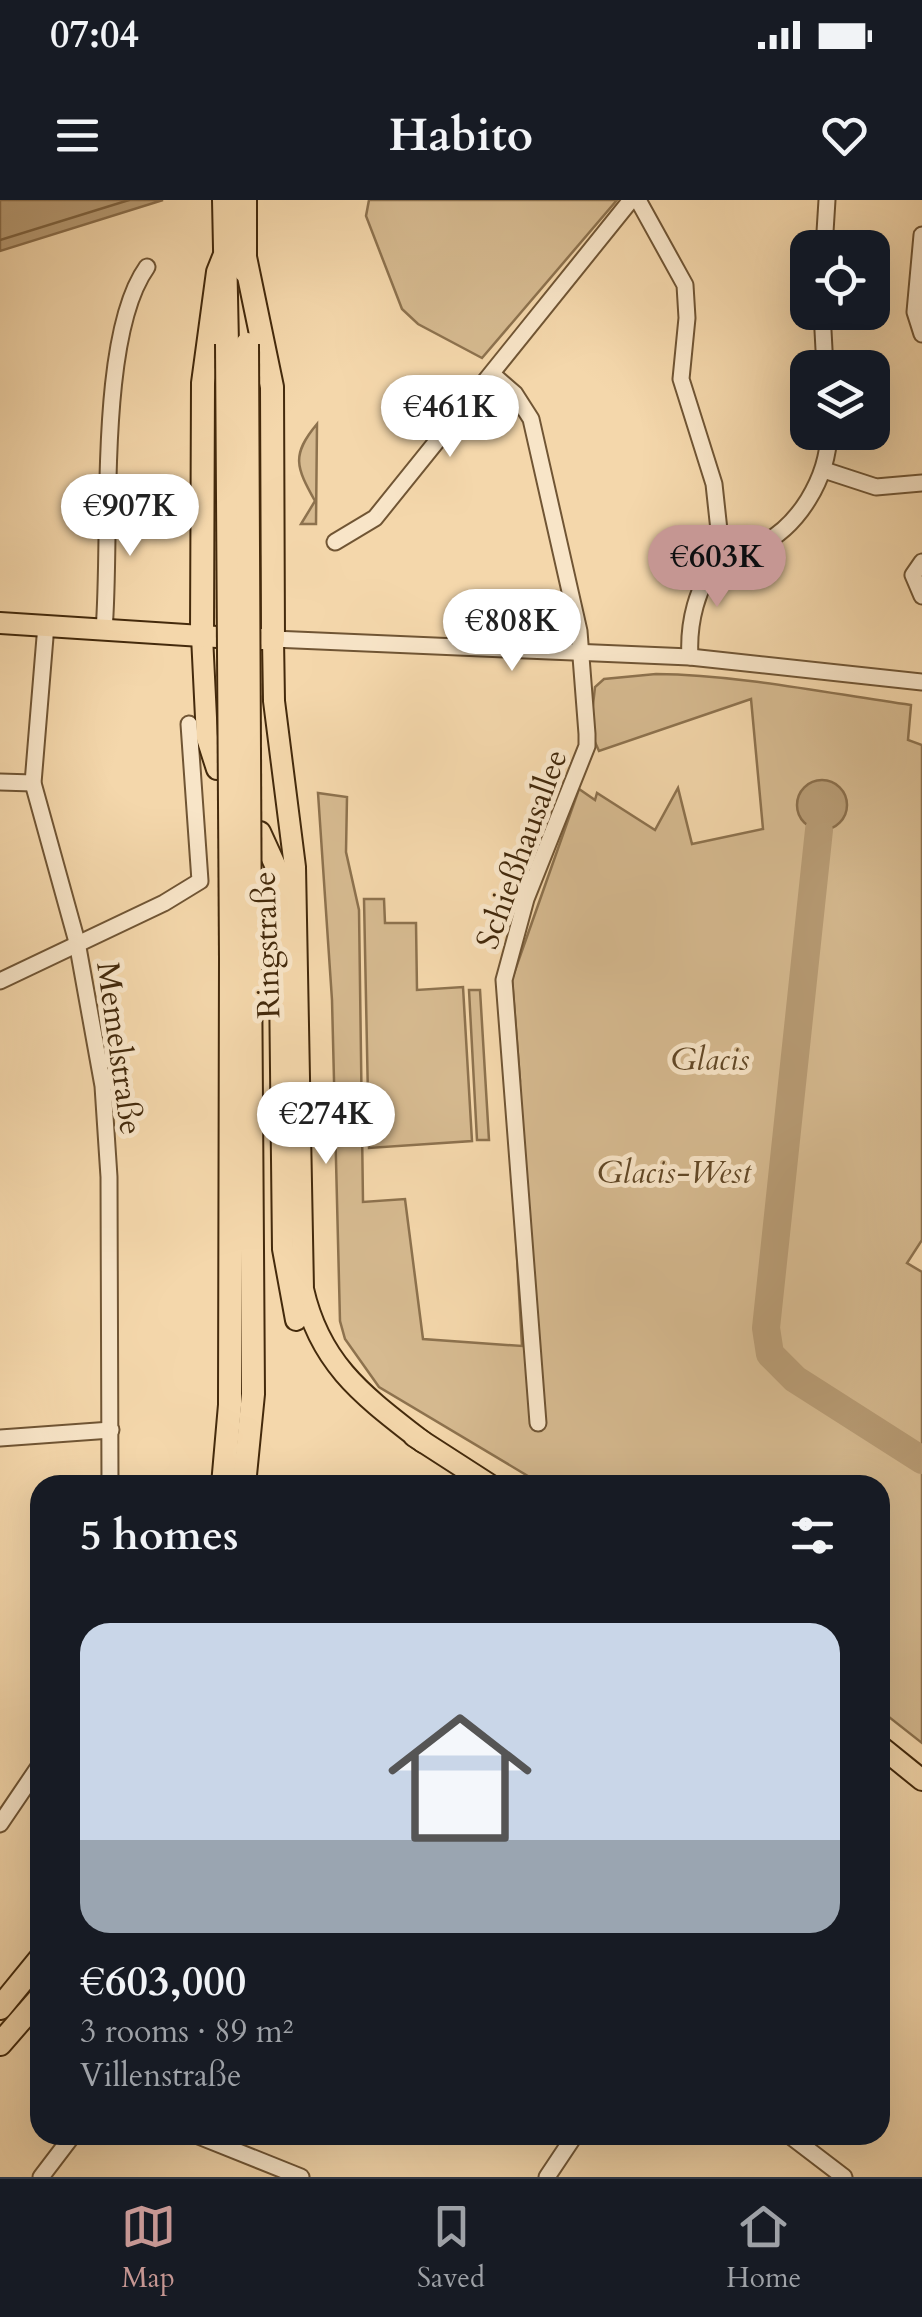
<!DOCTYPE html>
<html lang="en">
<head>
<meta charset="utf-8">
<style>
  body { margin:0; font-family:Cardo,serif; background:#242831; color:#f1f3f6; height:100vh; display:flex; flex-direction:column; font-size:38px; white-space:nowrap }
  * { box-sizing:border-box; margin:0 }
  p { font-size:32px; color:#9ea1a6 }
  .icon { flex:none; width:55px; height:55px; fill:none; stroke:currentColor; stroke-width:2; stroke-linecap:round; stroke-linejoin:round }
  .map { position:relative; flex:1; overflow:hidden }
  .panel { position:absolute; left:30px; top:1275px; width:860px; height:670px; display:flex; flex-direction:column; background:#171b24; border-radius:30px; box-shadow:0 10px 40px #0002 }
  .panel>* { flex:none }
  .buttons { position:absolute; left:790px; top:30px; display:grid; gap:20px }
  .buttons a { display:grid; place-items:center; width:100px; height:100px; border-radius:20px; background:#171b24; box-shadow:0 10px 40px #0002; font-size:50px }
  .price { position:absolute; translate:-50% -85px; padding:0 22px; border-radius:35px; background:#fff; color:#222; font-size:32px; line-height:65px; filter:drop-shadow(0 2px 5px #0008) }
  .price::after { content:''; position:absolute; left:50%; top:60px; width:30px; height:22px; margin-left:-15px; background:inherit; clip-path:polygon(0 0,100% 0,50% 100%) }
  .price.on { background:#c59692; color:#111 }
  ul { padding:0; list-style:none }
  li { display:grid; align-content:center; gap:20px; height:530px; padding:0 50px }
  li span { display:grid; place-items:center; height:310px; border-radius:30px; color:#555 }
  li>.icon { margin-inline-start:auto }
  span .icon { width:180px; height:180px; fill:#fffc; stroke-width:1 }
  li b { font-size:42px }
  h2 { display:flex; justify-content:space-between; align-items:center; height:120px; padding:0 50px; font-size:42px }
  .status { display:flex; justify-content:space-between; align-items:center; height:70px; padding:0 50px; background:#171b24; direction:ltr }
  .status svg { height:28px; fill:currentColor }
  header { display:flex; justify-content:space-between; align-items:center; height:130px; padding:0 50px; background:#171b24; font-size:45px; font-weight:600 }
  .tab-bar { display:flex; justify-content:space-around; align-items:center; height:140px; border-top:2px solid #363941; background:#171b24; font-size:28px; color:#9ea1a6 }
  .tab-bar a { display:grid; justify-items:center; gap:5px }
  .tab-bar .on { color:#c59692 }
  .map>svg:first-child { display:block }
  .green { fill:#d6ba90; stroke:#8d724e; stroke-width:2.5 }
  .water { fill:#b89c75; stroke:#8a6e4b; stroke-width:2.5 }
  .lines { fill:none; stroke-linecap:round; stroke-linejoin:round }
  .shore { stroke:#7e6340; stroke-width:2.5 }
  .river { stroke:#b89c75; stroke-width:28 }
  .minor-casing { stroke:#705534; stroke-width:19 }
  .major-casing { stroke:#442a0c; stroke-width:24 }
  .highway-casing { stroke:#442a0c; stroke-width:26 }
  .minor { stroke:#f8e5c8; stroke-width:15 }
  .major { stroke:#f4d7ab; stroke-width:20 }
  .highway { stroke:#f4d7ab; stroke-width:22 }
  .highway-bridge-casing { stroke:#442a0c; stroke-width:26; stroke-linecap:butt }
  .highway-bridge { stroke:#f4d7ab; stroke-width:22 }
  .labels { text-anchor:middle; stroke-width:10; stroke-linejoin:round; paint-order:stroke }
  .street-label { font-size:32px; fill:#442a0c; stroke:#f8e5c8 }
  .park-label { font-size:32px; font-style:italic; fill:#614726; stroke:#f8e5c8 }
</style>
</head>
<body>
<div class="status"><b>07:04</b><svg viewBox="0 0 49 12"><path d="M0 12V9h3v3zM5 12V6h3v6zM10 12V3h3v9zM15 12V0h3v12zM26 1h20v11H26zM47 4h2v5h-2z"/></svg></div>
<header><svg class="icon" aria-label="menu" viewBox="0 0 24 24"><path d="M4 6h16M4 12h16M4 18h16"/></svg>Habito<svg class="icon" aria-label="heart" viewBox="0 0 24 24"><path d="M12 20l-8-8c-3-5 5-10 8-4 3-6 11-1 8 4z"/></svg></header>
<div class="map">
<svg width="922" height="1977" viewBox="0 0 922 1977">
  <rect width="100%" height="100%" fill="#f4d7ab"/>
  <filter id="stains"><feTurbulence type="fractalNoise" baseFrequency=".002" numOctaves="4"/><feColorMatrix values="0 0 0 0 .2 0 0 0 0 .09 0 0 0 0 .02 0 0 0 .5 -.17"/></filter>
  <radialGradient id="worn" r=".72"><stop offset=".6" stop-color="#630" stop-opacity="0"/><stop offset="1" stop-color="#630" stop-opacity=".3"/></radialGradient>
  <g class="green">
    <polygon points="369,0 617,0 482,158 418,124 402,109 366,16"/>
    <path d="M317 224 316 324H301L315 301C296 267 291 255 317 224Z"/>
    <path d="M656 474C741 475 826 493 911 505L908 540 922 545V1040L907 1063 922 1072V1543L880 1510V1285H543L379 1187 345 1139 340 1121 332 800 318 593 347 597 346 652 359 710 363 1002 405 999 423 1139 522 1146 511 951 520 881 512 779 579 589 595 600 597 593 655 630 678 588 692 644 763 629 751 499 599 551 590 531 595 487 604 479Z"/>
    <polygon points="364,699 384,699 385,723 416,723 417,790 463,787 472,941 369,948"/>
    <polygon points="469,790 480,790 489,940 477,940"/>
  </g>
  <g class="water">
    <polygon points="0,0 163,0 0,51"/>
    <circle cx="822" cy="605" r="25"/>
  </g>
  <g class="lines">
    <polyline class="shore" points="0,40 129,0"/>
    <polyline class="river" points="819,630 766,1128 770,1154 795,1179 922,1260"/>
    <defs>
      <g id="minor">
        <polyline points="638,0 685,85 687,118 681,179 714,284 722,358"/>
        <polyline points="922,35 915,112 922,134"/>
        <polyline points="824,48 827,0"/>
        <polyline points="822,112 825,168"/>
        <polyline points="492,174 515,194 531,219 579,431 587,534 587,546 526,699 504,780 538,1223"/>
        <polyline points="824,270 876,287 922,283"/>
        <polyline points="335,342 375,318 631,0"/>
        <polyline points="922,362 913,375 922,396"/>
        <polyline points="46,425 33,583 77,742 103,886 109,977 110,1285"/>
        <path d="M104 430C112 336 96 138 147 67"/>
        <polyline points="273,439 690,457 922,482"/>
        <path d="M690 457C688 425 696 384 720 361 729 353 745 352 756 347 799 328 828 278 829 232"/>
        <polyline points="0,582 33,583"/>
        <polyline points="0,781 164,703 200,681 189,524"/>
        <polyline points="0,1238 111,1230"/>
        <polyline points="0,1624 40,1565"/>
        <polyline points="196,1935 301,1977"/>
        <polyline points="789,1935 844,1977"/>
        <polyline points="41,1977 73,1935"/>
        <polyline points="547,1977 575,1935"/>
      </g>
      <g id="major">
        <polyline points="0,423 217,437"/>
        <polyline points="202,436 207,538 217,569"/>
        <path d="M259 439H273L274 501 295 667 303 1089C320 1165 364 1196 423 1242"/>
        <polyline points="260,632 276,667 279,690 283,1049 296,1120"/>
        <polyline points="414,1236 490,1285"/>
        <polyline points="880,1546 922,1580"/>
      </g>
      <g id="highway">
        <polyline points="224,0 227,144"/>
        <polyline points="245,0 245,71"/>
        <polyline points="245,57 272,187 273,439"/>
        <polyline points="202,436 203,183 218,72 224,57"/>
        <polyline points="223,1285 230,1205 231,758"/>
        <polyline points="244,1285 253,1194 250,758"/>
        <polyline points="0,1808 40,1759"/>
        <polyline points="0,1844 40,1798"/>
      </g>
    </defs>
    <use href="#minor" class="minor-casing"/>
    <use href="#major" class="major-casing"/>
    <use href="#highway" class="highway-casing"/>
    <use href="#minor" class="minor"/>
    <use href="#major" class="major"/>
    <use href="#highway" class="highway"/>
    <defs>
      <g id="highway-bridge">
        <polyline points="227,144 231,758"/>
        <polyline points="247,144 250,758"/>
      </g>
    </defs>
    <use href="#highway-bridge" class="highway-bridge-casing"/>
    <use href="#highway-bridge" class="highway-bridge"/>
  </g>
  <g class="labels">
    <g class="street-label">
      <text transform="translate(521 649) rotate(-70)" y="11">Schießhausallee</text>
      <text transform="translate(266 745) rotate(-92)" y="11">Ringstraße</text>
      <text transform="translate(120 848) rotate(82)" y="11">Memelstraße</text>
    </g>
    <g class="park-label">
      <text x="710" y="870">Glacis</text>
      <text x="674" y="983">Glacis-West</text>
    </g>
  </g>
  <rect width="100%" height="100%" filter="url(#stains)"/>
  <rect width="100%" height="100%" fill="url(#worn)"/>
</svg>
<div class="buttons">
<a><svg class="icon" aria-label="locate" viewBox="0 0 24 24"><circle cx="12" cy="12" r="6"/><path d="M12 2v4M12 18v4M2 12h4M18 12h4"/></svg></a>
<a><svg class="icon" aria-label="layers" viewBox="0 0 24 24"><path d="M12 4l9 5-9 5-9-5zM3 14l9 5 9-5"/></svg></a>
</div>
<b class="price" style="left:450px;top:260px">€461K</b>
<b class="price" style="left:130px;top:359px">€907K</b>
<b class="price on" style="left:717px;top:410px">€603K</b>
<b class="price" style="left:512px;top:474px">€808K</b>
<b class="price" style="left:326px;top:967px">€274K</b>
<section class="panel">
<h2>5 homes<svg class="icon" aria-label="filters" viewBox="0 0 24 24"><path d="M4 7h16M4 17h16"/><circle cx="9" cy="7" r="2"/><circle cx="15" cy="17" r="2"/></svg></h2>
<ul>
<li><span style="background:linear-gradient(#c9d6e8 70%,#9aa5b1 0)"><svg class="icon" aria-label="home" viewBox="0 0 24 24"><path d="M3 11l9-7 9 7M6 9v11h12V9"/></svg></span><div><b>€603,000</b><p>3 rooms · 89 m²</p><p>Villenstraße</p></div></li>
</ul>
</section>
</div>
<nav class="tab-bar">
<a class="on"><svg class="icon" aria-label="map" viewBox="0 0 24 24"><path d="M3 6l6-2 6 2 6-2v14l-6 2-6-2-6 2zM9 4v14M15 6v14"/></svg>Map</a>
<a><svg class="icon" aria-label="saved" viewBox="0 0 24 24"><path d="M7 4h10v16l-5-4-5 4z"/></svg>Saved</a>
<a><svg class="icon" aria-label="home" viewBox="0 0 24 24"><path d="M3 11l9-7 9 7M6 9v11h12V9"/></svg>Home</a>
</nav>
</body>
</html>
